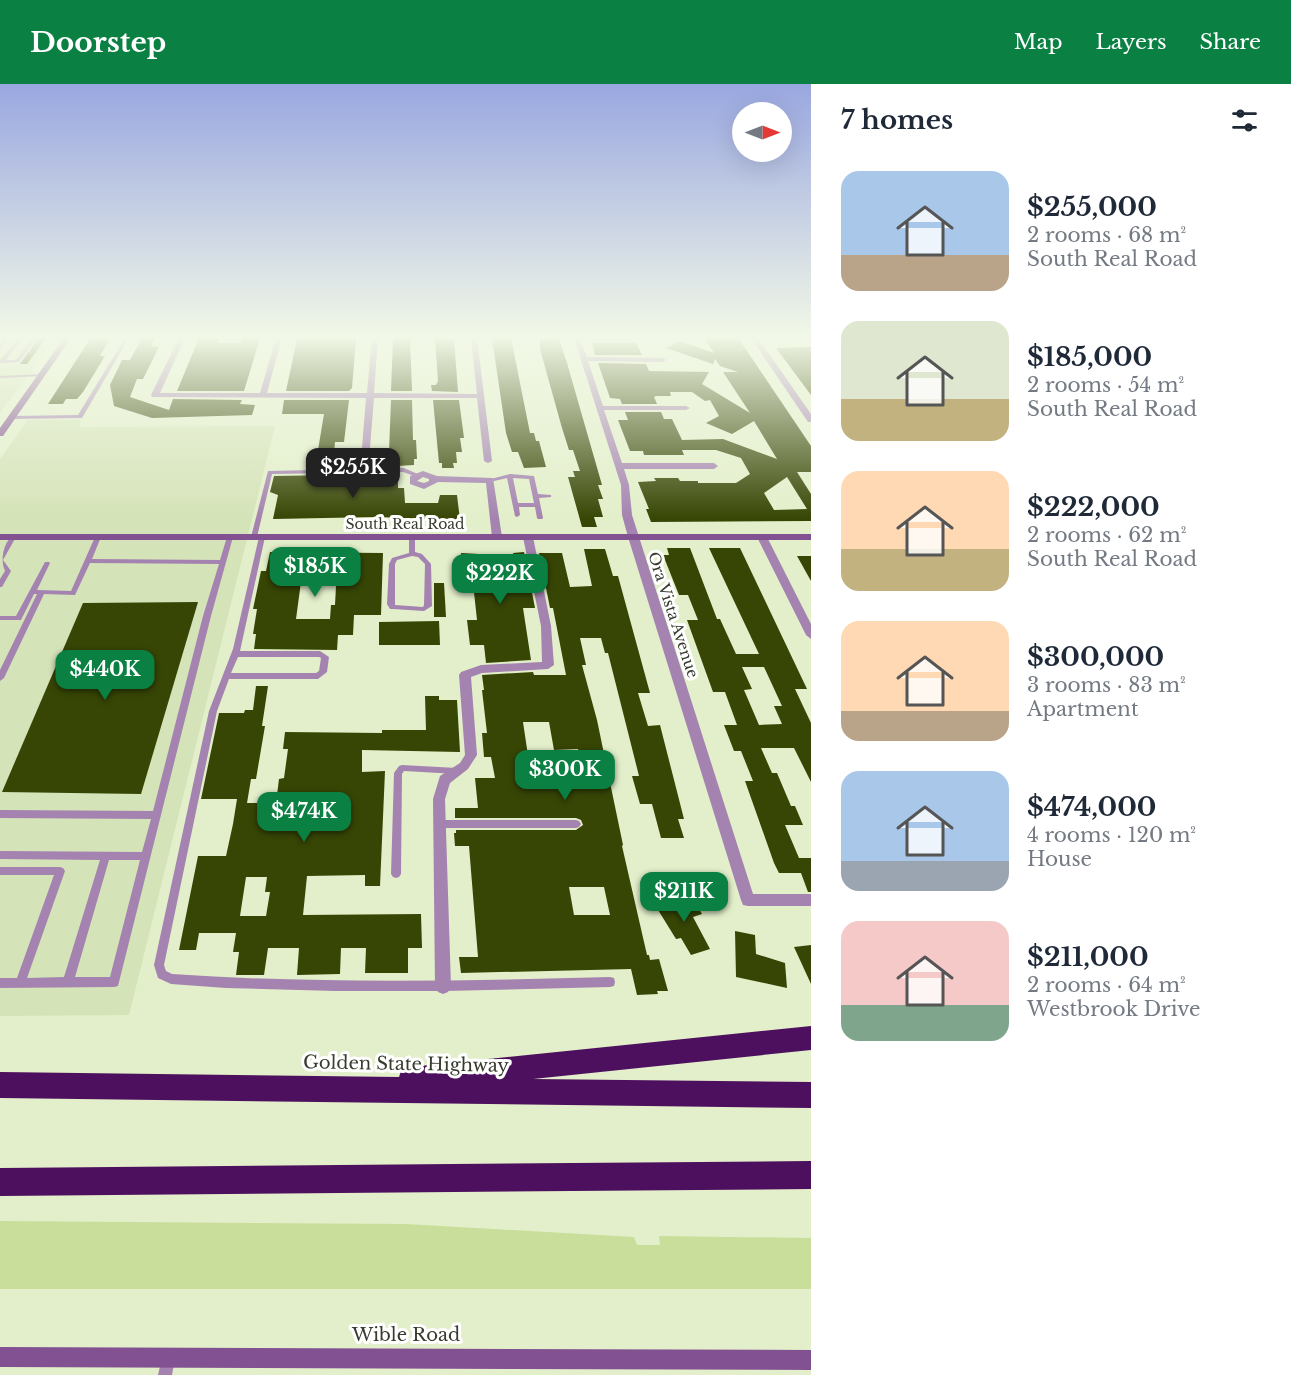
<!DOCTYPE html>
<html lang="en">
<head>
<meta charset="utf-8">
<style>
  body { margin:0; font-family:"Libre Baskerville",serif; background:#f6f6f7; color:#1f2937; height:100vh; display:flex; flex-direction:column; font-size:22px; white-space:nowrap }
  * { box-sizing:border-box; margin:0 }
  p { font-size:20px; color:#747a83 }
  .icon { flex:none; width:33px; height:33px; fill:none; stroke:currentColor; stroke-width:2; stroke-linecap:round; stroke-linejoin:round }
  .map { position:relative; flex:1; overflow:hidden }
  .details { display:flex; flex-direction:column; background:#fff; width:480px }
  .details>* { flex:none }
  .needle { width:39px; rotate:90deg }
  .fabs { position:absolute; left:732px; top:18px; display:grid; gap:12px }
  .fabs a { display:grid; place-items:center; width:60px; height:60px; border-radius:50%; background:#fff; box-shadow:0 6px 24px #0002; font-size:30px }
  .price { position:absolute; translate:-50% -51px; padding:0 14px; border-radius:12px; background:#0b8043; color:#fff; font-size:20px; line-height:39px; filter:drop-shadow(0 2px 3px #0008) }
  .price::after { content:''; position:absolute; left:50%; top:36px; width:18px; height:14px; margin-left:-9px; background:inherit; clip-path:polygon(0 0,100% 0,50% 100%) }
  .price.on { background:#222; color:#fff }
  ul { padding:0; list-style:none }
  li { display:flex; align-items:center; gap:18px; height:150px; padding:0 30px }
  li span { display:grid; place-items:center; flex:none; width:168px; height:120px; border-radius:18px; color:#555 }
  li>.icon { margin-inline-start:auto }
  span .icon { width:72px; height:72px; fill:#fffc; stroke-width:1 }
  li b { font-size:26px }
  h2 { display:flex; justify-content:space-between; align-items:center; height:72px; padding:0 30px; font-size:26px }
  header { display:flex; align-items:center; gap:36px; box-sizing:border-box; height:84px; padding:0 30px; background:#0b8043; color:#fff }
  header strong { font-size:28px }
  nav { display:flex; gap:33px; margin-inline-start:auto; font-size:21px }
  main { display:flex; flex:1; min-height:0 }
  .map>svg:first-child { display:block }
  .built { fill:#d5e3b8 }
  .green { fill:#c9de9a }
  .building { fill:#374605; fill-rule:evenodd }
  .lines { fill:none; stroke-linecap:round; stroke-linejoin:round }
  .lane { fill:#a483b0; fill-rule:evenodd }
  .street { fill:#a483b0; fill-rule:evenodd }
  .secondary { fill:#825192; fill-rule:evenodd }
  .highway { fill:#4d105e; fill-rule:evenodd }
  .labels { text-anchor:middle; stroke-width:6; stroke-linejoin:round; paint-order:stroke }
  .far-street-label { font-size:14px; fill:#373b2d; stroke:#fff }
  .street-label { font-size:15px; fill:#373b2d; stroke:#fff }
  .near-street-label { font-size:18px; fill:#373b2d; stroke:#fff }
</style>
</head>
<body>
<header>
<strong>Doorstep</strong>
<nav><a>Map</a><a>Layers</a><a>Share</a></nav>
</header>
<main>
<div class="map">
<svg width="811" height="1291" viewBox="0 0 811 1291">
  <rect width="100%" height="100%" fill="#e3efca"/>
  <g class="built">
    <polygon points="0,254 56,254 0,329"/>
    <polygon points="28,336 81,336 79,343 275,342 129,931 0,932 0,375"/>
  </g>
  <polygon class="green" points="0,1137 406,1140 634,1153 637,1161 660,1161 659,1152 811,1154 811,1205 0,1205"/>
  <g class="building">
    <polygon points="39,254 46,254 27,280 20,280"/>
    <polygon points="142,254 155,254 151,262 159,263 143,295 137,295 130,313 169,326 173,315 242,316 240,320 255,321 252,331 152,334 114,322 110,301 122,276 130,276"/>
    <polygon points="199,254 219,254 218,259 241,259 242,254 260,254 244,307 177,307"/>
    <polygon points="356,254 352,304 349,307 286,307 297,255"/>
    <polygon points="393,254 410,254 412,307 391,307"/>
    <polygon points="435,254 454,255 458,308 432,307 431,301 436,301 438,297"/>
    <polygon points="492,254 511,254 530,349 534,349 536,357 539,357 546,383 524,384 518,368 512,368 506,349"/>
    <polygon points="90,255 109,256 100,272 105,272 83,308 77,315 66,315 63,320 48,320"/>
    <polygon points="540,255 559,255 567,279 602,401 598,401 603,415 598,415 603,433 594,433 597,443 582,443 568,393 575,393 573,387 580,387 573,366 569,366 562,344 540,265"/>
    <path d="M705 255H739L811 362V388H797L811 410V437L651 438 646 425H649L638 398 656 397 654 394H678L680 397H698V399H736L750 390 741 374 716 366H682L684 371H644L643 367H630L618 336H628L625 328H661L664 335H672L682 356 723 355 777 375 754 337 732 350 706 339 719 332 710 316 705 317 692 308H670L671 312H656L654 313 657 320H622L620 315 610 314 598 279 646 280 649 287 709 288 702 300 750 329 723 288H738L720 282 715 275 713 280 666 264 679 257 714 269ZM787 393 807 425 774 426 764 409Z"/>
    <polygon points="592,259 636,259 642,271 595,271"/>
    <polygon points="811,263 811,311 776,264"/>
    <polygon points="284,316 349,316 344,358 335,358 333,383 315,384 324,330 282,330"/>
    <polygon points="391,316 412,316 413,356 416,356 417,375 414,375 414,381 397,382 397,368 389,368"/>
    <polygon points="433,316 459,316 464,354 460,354 462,368 456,368 457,379 453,379 454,384 442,384 442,379 439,379"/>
    <polygon points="398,390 398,404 404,404 405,419 438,419 440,411 457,411 460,436 377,433 273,435 278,411 270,408 274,392"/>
    <path d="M667 464H690L717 535H720L736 570H759L709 464H740L807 605H795L811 639V698L794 664H761L772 689H777L791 722H795L803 741H785L799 774H811V808H808L801 789H779L774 779 745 697H753L741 667H734L724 641H737L725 608H713L687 536H698L688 511H679L663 471H669ZM742 583H764L782 622H774L782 640 759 641 744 606 752 605Z"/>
    <path d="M584 465H605L613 492H618L650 609H638L648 642 660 641 684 735H678L684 754H661L652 720H640L632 692H639L608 569H605L601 554H580L586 581H582L597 636 623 761 622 762 647 871H649L650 876 659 875 668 907H657L658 910 637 911 631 885 461 889 459 873H478L469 762H455L454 749H456V746H576L583 741 581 736 576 734H455V724H478L475 694H495L491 673H484L482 649H487L482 606H484L482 591 533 588 534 591H566L553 524H550L539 469H562L570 503 592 502ZM523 638H549L554 666 578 665 583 686 530 685ZM569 803H604L610 831H574Z"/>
    <path d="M270 468 383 469 381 531H354L353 551H338L337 566 254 565 256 550H253L257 525H253L261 487H266ZM303 483H337L335 521H331L330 535H296Z"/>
    <polygon points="524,468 535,524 523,524 531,576 486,579 484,561 470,561 467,536 477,536 472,490 463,490 461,469 514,472 513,469"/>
    <polygon points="797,472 811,472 811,497"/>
    <polygon points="434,499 444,499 446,533 434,533"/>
    <polygon points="198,518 141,710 2,708 83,519"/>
    <polygon points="439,537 440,561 379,561 379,538"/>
    <path d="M256 602H268L262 642H265L256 695H251L247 719H276L279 695 284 694 288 665H283L285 648 382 649V646H426L425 612H439V616H457L460 668 362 666V688L385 687 380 802H365V791L307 792 303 831 421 830 422 864H408V889H365L366 864H341L340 890 297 891 299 864H268L264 891H236L239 868H233L236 849H199L196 866H179L198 772H226L233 740 237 715H201L219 629H244L245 626H253ZM246 793H267L265 808H270L266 832H240Z"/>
    <polygon points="691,811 702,830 693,833 710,865 691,871 681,854 676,855 655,821"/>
    <polygon points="735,847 755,851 756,870 785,879 787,904 736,893"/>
    <polygon points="811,861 811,900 794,863"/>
  </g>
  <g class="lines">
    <g class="lane">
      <polygon points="5,254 10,254 0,265 0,261"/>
      <polygon points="18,254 23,254 6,276 16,276 32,254 37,254 19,278 0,279 0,277"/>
      <polygon points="125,254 129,254 82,334 9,335 9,333 11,332 78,331"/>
      <polygon points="806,254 811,254 811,259"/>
      <polygon points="44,290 44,292 42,292 0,294 0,292"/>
      <polygon points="404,384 420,391 417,393 403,388 272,390 257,453 254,455 251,453 268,387"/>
      <path d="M510 390 534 392 538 410 551 411V413L539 414 543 434 542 435H538L537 434 535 423H519L520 431 517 433 515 432 507 394 490 398 487 396ZM513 394 529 395 534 419H518Z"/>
      <path d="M13 451 16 453 3 476 11 487 2 503H0V495L5 487C0 476 3 459 13 451Z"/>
      <path d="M98 451 101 453 92 475 220 476 227 453 230 451 233 453 211 532 118 902 114 903 0 904V894H17L54 791H0V783H60L63 784 65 787 27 894 64 893 100 776 0 775V767L142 768 151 735 0 734V726L153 727 203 532 219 480 90 479 75 511 44 510 4 594 0 597V586L37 510H34L21 536H0V532H16L45 478H49L50 479 37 506 71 507 95 453ZM109 776H140L110 893H75Z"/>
      <path d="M262 451 265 453 240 567H320L329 573 327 588 318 595H229L217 627 164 881 166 887 172 890C318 900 464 897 610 893L614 894 615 898 614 902 610 903 445 907H336L226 904 171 900 158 894 154 881 209 627 233 565 259 453ZM238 573H319L321 574 319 587 316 589H231Z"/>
      <path d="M412 452 415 454V468L422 470 431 480 432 522 424 527 393 525H390L387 520 389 480 392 474 409 469V454ZM412 472 418 473 425 480 424 521 423 523 395 521V480L397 476Z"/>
      <polygon points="402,681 457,684 460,685 461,687 460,689 457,690 404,687 402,690 401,790 399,793 396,794 393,793 391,790 394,689 399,682"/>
      <polygon points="440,736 576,736 579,737 581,740 579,743 576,744 440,744 437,743 435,740 437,737"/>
      <polygon points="168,1267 173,1269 175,1274 172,1291 158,1291 163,1269"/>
    </g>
    <g class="street">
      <polygon points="179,254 185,254 160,309 260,309 276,254 282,254 267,309 367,309 372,254 378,254 374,309 477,310 471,254 477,254 492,377 488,379 484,377 477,314 374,314 369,376 365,378 361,376 366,314 152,313 151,311"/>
      <polygon points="574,254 580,254 587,273 663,274 666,276 663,278 588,277 603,322 686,322 690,324 686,326 604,326 622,379 714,379 718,382 714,385 624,385 629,401 632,431 753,810 811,810 811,822 748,822 743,821 741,816 628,453 622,431 621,401"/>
      <polygon points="751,254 758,254 811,330 811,338 808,338"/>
      <path d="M423 387 437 392 493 394 502 453 500 455H494L492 453 486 399 438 398 424 405 410 400V392ZM423 393 429 395V397L424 399 417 397Z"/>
      <polygon points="528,450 533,453 551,542 554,581 548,585 482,589 471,593 477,671 468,685 450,699 445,715 451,903 448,908 443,910 438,908 435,903 433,715 440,692 460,679 465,671 459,591 461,588 481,581 542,578 541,542 523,453"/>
      <polygon points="762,450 767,453 811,540 811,555 806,551 757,453"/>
    </g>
    <g class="secondary">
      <polygon points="64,254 71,254 3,352 0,352 0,344"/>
      <rect x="0" y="450" width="811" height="6"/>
      <polygon points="0,1263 811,1266 811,1286 0,1283"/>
    </g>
    <g class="highway">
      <polygon points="811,942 811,966 533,995 811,998 811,1024 0,1014 0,988 399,993 401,987 410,983"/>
      <polygon points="811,1077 811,1105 0,1112 0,1084"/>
    </g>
  </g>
  <linearGradient id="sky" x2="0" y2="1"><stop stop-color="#99a7e0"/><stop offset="0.58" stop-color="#f2f8e7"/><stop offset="1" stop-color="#f2f8e7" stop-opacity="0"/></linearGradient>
  <rect width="811" height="435" fill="url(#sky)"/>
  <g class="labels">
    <g class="far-street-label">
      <text x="405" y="445">South Real Road</text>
    </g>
    <g class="street-label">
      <text transform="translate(673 531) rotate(72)" y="5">Ora Vista Avenue</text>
    </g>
    <g class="near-street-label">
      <text transform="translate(406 980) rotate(1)" y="6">Golden State Highway</text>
      <text x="406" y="1257">Wible Road</text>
    </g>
  </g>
</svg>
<div class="fabs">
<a><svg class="needle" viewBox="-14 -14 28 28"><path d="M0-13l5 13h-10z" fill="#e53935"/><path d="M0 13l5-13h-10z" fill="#747a83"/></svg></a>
</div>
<b class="price on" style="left:353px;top:415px">$255K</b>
<b class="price" style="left:315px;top:514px">$185K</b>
<b class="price" style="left:500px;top:521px">$222K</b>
<b class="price" style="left:105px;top:617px">$440K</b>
<b class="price" style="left:565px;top:717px">$300K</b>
<b class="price" style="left:304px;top:759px">$474K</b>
<b class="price" style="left:684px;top:839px">$211K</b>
</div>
<section class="details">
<h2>7 homes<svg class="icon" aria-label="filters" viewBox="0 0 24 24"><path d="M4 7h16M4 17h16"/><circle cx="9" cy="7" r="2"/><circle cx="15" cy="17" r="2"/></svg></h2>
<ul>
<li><span style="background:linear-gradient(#a9c7e8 70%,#b9a48a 0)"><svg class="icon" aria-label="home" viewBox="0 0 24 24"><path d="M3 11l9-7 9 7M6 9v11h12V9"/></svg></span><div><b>$255,000</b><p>2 rooms · 68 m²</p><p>South Real Road</p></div></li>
<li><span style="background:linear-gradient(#dfe7d0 65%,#c2b280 0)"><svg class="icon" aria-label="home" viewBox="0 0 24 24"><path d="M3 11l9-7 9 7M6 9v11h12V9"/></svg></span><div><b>$185,000</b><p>2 rooms · 54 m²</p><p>South Real Road</p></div></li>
<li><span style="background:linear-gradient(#ffd9b3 65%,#c2b280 0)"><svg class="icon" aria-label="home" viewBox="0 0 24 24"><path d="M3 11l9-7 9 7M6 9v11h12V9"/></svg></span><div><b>$222,000</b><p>2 rooms · 62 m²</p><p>South Real Road</p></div></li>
<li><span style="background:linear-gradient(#ffd9b3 75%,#b9a48a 0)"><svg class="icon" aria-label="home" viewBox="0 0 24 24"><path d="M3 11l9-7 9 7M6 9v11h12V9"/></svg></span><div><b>$300,000</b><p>3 rooms · 83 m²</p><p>Apartment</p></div></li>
<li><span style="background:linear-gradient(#a9c7e8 75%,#9aa5b1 0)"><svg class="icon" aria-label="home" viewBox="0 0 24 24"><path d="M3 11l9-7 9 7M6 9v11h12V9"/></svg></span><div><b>$474,000</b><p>4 rooms · 120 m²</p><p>House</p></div></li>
<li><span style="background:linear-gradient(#f6c9c9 70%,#7fa58c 0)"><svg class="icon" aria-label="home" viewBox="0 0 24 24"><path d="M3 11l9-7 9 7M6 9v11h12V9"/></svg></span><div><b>$211,000</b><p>2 rooms · 64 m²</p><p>Westbrook Drive</p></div></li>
</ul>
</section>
</main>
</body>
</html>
